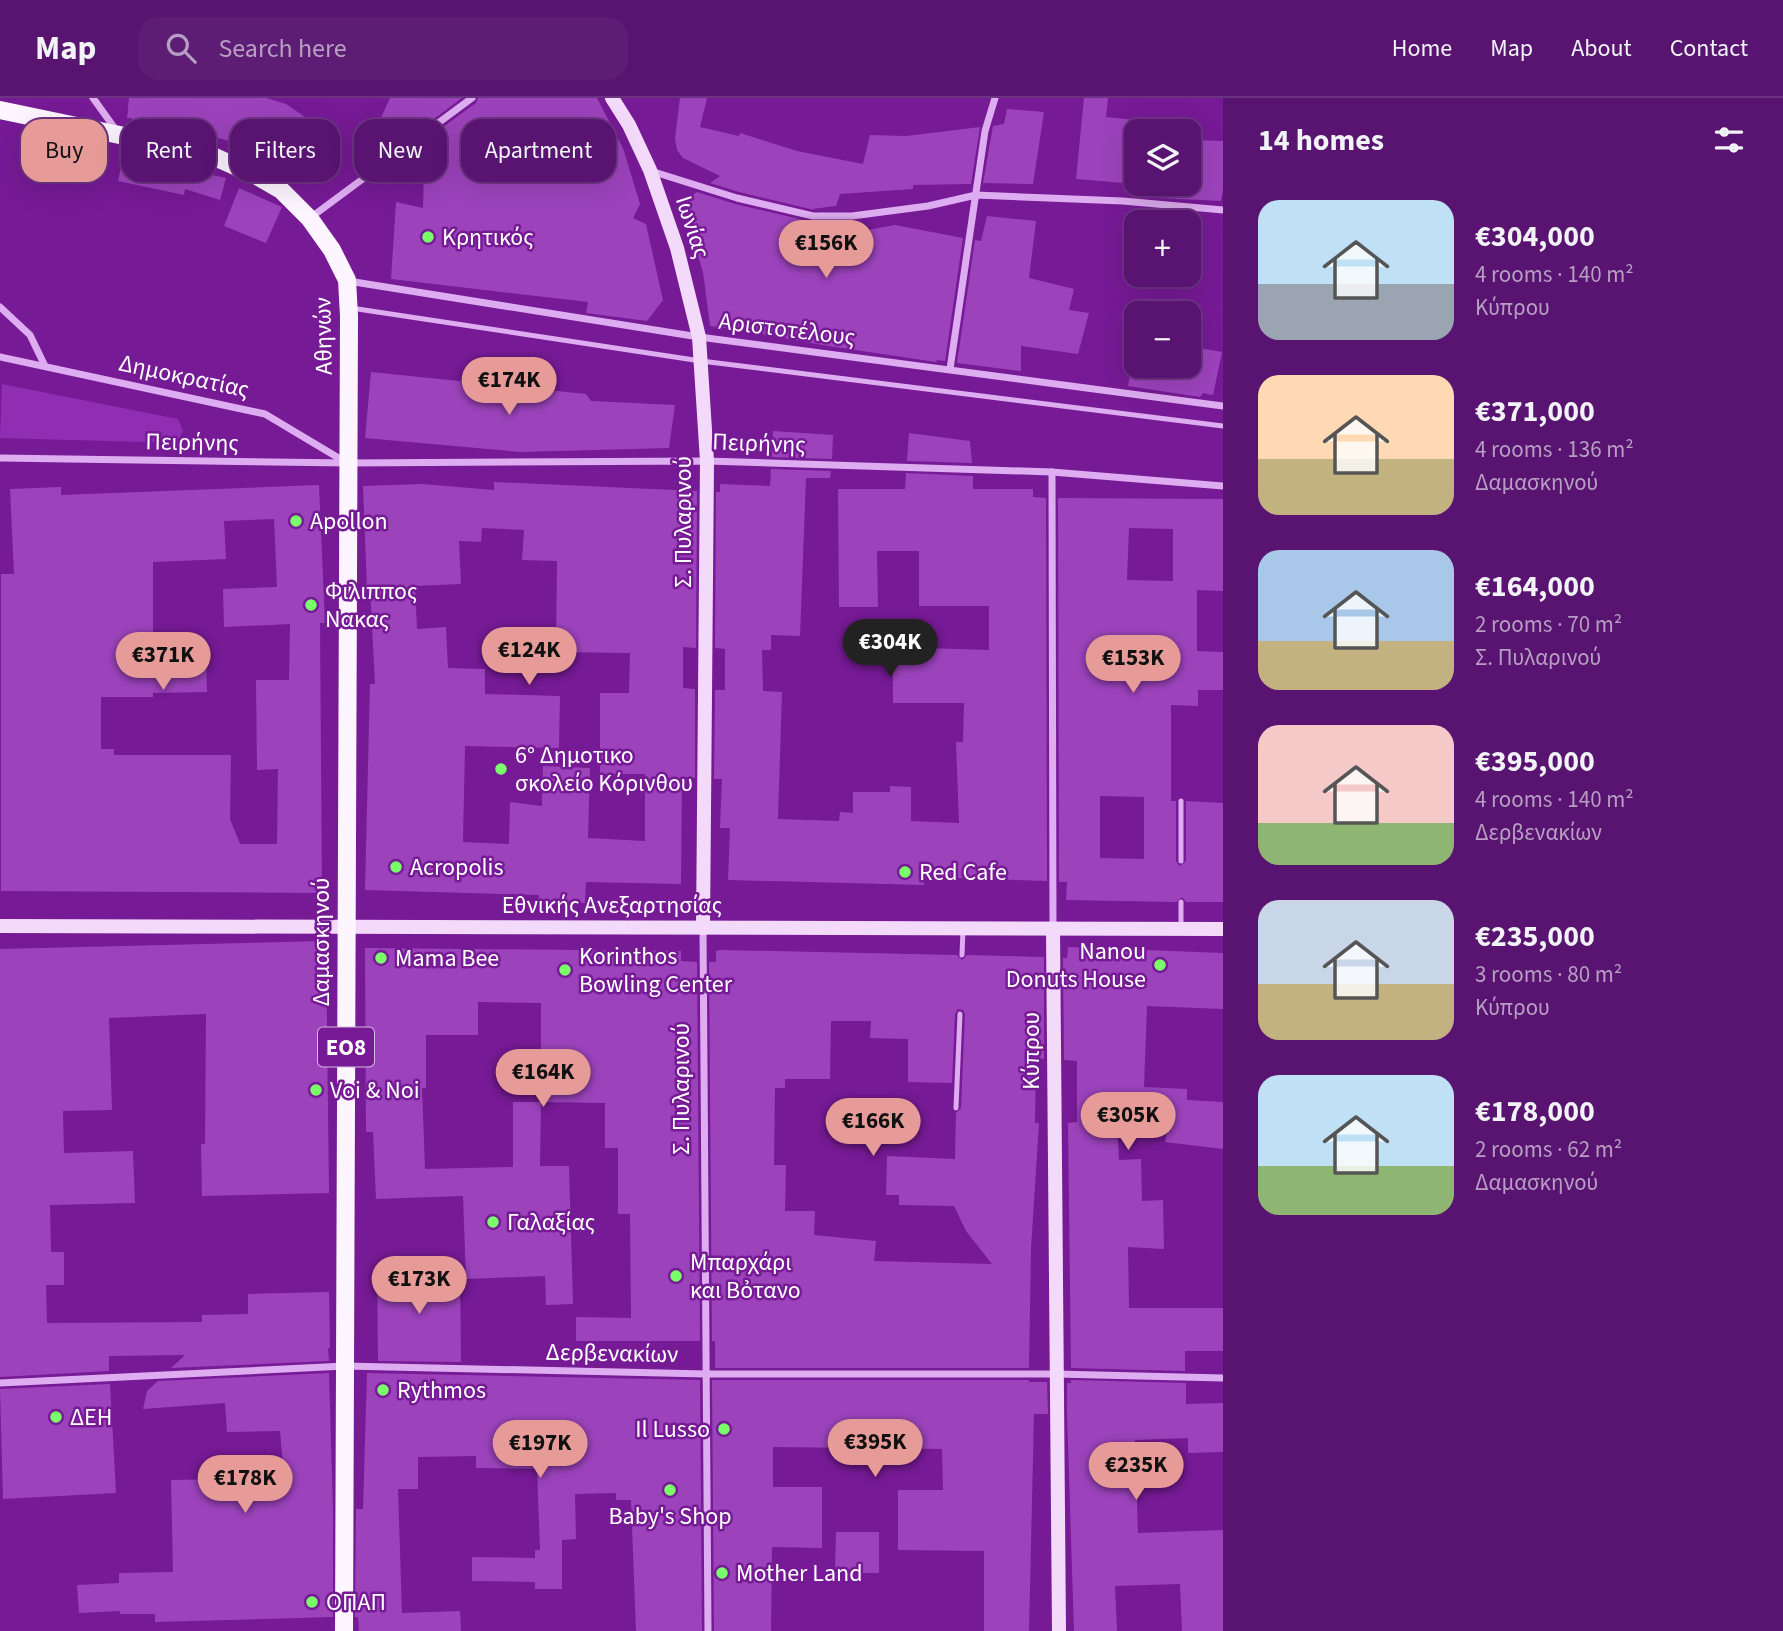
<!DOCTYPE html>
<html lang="en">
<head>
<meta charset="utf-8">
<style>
  body { margin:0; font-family:"Source Sans 3",sans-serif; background:#5e1d75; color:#f1f3f6; height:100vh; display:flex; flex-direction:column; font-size:26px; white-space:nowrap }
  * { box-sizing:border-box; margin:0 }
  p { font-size:23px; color:#b79ec3 }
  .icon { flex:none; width:38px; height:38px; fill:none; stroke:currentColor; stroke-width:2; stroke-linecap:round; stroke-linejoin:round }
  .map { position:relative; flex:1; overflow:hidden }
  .drawer { display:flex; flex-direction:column; background:#581470; width:560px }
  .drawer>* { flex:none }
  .hud { position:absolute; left:21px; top:21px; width:665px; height:63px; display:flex; gap:14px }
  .buttons { position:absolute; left:1124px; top:21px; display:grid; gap:14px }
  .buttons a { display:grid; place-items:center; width:77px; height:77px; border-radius:14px; background:#581470; box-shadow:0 7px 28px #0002,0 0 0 2px #6d3383; font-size:35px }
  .price { position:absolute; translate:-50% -60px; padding:0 16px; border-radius:24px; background:#e69b98; color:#111; font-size:23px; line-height:46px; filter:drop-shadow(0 2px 4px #0008) }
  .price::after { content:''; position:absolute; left:50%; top:42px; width:21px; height:16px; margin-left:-10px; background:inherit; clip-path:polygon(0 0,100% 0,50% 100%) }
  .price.on { background:#222; color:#fff }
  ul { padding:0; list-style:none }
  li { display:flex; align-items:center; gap:21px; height:175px; padding:0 35px }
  li span { display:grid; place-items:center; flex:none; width:196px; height:140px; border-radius:21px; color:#555 }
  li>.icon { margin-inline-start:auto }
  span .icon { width:84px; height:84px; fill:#fffc; stroke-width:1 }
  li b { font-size:30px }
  h2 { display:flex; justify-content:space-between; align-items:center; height:84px; padding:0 35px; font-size:30px }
  .chip { padding:0 24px; border-radius:21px; background:#581470; box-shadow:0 7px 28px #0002,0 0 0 2px #6d3383; font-size:24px; line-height:63px }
  .chip.on { background:#e69b98; color:#111 }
  header { display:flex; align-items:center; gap:42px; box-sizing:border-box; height:98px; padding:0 35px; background:#581470; border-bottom:2px solid #6d3383 }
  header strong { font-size:33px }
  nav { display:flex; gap:38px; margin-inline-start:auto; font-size:24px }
  .search { width:490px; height:63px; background:#5e1d75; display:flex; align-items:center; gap:18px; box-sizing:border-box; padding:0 24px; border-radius:21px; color:#b79ec3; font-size:26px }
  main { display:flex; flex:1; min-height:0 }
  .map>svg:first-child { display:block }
  .green { fill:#8f2eb3 }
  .building { fill:#9c43bc; fill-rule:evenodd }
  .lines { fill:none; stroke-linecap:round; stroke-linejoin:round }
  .lane { stroke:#deacf0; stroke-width:5 }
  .street { stroke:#deacf0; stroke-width:7 }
  .secondary { stroke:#f3dafb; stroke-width:14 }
  .primary { stroke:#fdf5ff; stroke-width:18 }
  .poi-dot { fill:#7aff6b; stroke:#761a95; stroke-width:2.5 }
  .labels { text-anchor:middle; stroke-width:5; stroke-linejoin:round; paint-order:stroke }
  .shield { fill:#761a95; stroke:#d6badf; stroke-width:2 }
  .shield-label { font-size:23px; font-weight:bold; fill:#fff }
  .street-label { font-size:24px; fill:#fff; stroke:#761a95 }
  .poi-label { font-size:24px; fill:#fff; stroke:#761a95; text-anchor:start }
</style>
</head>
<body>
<header>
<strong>Map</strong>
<div class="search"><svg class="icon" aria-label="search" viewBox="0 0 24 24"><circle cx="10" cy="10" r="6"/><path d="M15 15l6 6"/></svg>Search here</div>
<nav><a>Home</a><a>Map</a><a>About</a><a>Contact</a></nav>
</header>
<main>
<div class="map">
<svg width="1223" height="1533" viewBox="0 0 1223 1533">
  <rect width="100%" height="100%" fill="#761a95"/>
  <polygon class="green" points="2,286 178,321 183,333 177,345 0,340"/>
  <g class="building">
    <polygon points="129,0 266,0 286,6 315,26 300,64 184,30 183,38 130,28 132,20 127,20"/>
    <polygon points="390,0 462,0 407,41 380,22"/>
    <polygon points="478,0 597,0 623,50 640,106 633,120 646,126 663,202 647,223 586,215 588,204 391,181 396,104 423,110 424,74 420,50 417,48 476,5"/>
    <polygon points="680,0 707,0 700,29 739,38 740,35 797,53 863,66 870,37 906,38 980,29 971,86 913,87 913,91 840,96 836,108 812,111 815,112 814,112 739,94 710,85 720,78 683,60 677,52 675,40"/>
    <polygon points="1084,0 1108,0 1106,19 1136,22 1136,86 1076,81"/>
    <polygon points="1007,11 1044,14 1033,86 983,85 993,28 1004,26"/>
    <polygon points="1188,42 1223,43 1223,92 1221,103 1158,100 1163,86 1188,86"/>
    <polygon points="125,50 178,61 176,69 226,80 220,102 185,91 184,97 118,83"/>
    <polygon points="239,90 282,109 266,145 224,128"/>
    <polygon points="697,94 735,106 812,124 830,124 825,140 895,127 963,140 945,263 937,262 936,264 822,247 762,236 762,235 710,228 703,174 685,115 686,102"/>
    <polygon points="1154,112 1194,116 1192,124 1150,124"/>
    <polygon points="987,118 1036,123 1029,180 1074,191 1069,212 1089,215 1078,256 1021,248 1021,273 957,265 975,142 981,143"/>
    <polygon points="1188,248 1222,254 1213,297 1203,295 1200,299 1128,288 1132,268 1188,268"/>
    <polygon points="371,274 586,296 591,303 675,307 669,350 520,354 365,340"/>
    <polygon points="773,333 833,337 832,361 772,359"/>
    <polygon points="909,335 970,343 972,365 907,363"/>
    <polygon points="771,371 831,373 830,380 806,380 800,538 771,537 771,552 762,552 763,593 782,594 778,721 839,723 840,714 853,715 853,694 890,694 890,688 911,689 911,723 959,725 956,644 963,644 964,605 893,605 893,549 989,552 989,508 919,508 919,453 877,453 878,509 839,509 838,391 905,391 906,375 973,378 973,391 1033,391 1033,399 1046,400 1047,783 924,779 924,787 728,782 730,730 720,730 722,681 714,681 715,592 725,592 725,551 715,550 716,394 720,394 720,386 770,388"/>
    <path d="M494 384 697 393 696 550 683 549V590L695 591V680L682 679 681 786 586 784 585 805 538 803 539 797 365 792 370 586H375L370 490H367L363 388 422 386 494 392ZM482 430 524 432 522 462 557 463 556 554 630 555 629 595H600V676H645V743L588 740 590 670 543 668 542 708 510 704 509 746 463 744 465 648 559 650 560 598 485 596V571L448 570 446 529 417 531 415 488 461 486 459 443 481 444Z"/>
    <path d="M319 387 325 525H320L322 795 1 793V476H14L10 391 61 389V397ZM274 421 277 489 223 491 224 529 290 526 289 582H256L257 672 278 671 277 746H240L230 721 231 657H114V651H101V599H153V595L207 594 206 559 153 560V464L226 461 224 423Z"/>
    <path d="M1058 400 1223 401V493L1197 492V553L1223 554V592H1198V608L1171 607V703H1176V763L1180 768 1186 763V703L1223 705V804H1186L1182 799 1176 804 1066 802 1067 784H1059ZM1129 430 1173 431V483L1127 482ZM1100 698 1144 699V761L1100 760Z"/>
    <polygon points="326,843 329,1095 202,1098 201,1046 205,1046 206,916 109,920 112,1012 63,1013 64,1055 133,1053 135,1105 50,1107 51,1154 64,1154 64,1187 46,1187 47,1225 202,1224 202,1217 248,1216 248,1196 329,1194 330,1250 328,1250 329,1263 171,1270 185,1257 109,1258 109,1273 0,1279 0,851"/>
    <polygon points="1068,849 1223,855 1223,911 1147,908 1144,989 1187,991 1187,1002 1223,1004 1223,1051 1165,1044 1171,1011 1116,1009 1119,1062 1141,1061 1142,1103 1163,1102 1164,1151 1128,1149 1129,1210 1223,1210 1223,1253 1185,1253 1185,1273 1071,1270 1068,1025 1077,1024 1077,963 1064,962 1063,860 1067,860"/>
    <path d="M365 850 681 853V863L697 864 700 1243H576V1219L631 1220 630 1116H618V1050H605V1005L541 1004 540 1068H569L573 1206 546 1207 545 1178 466 1181 463 1098 376 1101 373 1034H366ZM478 904 541 905V1004H513V1069L425 1071 422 990H426V937H478Z"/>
    <path d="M721 852 957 857 962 862 967 857 1044 859V961H1036L1035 1025H1039L1031 1150 1029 1270H715V1243H712L709 864H716V853ZM958 911 963 912 965 916 961 1010 956 1015 955 1061 887 1058 886 1097H899V1107L954 1108 966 1133 992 1166 874 1163 876 1143 814 1137 815 1113H785L786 1067H774L775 990H785V981H830L831 923H871L870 940 908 941V984L952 985 955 916Z"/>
    <polygon points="377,1172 460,1172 461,1264 378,1263"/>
    <polygon points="329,1275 333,1411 333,1519 155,1524 155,1516 120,1516 120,1513 79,1515 77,1487 119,1485 119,1475 173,1474 171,1382 284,1380 280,1333 227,1334 225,1305 143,1311 147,1293 158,1283"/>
    <polygon points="367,1275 700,1282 702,1533 636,1533 631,1402 616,1402 616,1395 575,1396 576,1441 562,1442 562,1491 535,1491 535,1484 472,1483 472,1459 535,1460 535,1452 540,1452 537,1371 476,1370 476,1358 418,1359 418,1391 398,1391 402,1515 460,1513 461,1533 359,1533 358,1519 355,1519 356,1411 363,1411"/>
    <polygon points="712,1282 1029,1282 1029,1284 1047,1284 1048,1316 1034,1316 1029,1533 984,1533 984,1453 898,1452 898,1392 943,1392 942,1351 773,1349 773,1389 822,1389 822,1450 772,1449 771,1533 714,1533"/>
    <polygon points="1071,1282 1186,1285 1186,1306 1223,1305 1223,1354 1188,1355 1188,1340 1135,1342 1138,1435 1223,1432 1223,1533 1182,1533 1180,1486 1115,1488 1117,1533 1074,1533 1067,1316 1067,1285 1071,1285"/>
    <polygon points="110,1286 116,1395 3,1401 0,1291"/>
    <polygon points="836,1434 879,1434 879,1475 835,1475"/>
  </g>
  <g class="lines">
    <g class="lane">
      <polyline points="351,210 701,263 1223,328"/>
      <polyline points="1181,763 1181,703"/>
      <polyline points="1181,828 1181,804"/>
      <polyline points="962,857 963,831"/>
      <polyline points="956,1010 960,916"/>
    </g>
    <g class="street">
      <polyline points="93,0 116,32"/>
      <polyline points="651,73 737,100 813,118 852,118 928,108 976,97 1123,103 1223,112"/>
      <polyline points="310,120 472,0"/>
      <polyline points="348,183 699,239 1223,308"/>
      <polyline points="0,209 30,237 45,268"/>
      <polyline points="0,259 265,316 347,365"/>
      <polyline points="950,271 985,33 995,0"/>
      <polyline points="0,360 347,365 707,363 1052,374 1223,388"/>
      <polyline points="1052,374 1053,830"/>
      <polyline points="703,830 708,1533"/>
      <polyline points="0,1285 345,1268 706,1276 1056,1276 1223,1280"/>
    </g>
    <g class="secondary">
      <polyline points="612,0 629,27 650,72 677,150 699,239 707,363 703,830"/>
      <polyline points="0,828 1223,831"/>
      <polyline points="1053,831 1059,1533"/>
    </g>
    <polyline class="primary" points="0,12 206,55 257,78 281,92 310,121 332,152 347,182 349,218 344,1533"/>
  </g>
  <g class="poi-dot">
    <circle cx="428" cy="139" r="7"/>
    <circle cx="296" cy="423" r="7"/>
    <circle cx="311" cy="507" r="7"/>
    <circle cx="501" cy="671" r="7"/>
    <circle cx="396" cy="769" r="7"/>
    <circle cx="905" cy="774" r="7"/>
    <circle cx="381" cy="860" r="7"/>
    <circle cx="1160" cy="867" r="7"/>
    <circle cx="565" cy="872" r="7"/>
    <circle cx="316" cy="992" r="7"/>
    <circle cx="493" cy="1124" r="7"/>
    <circle cx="676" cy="1178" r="7"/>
    <circle cx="383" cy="1292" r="7"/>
    <circle cx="56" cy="1319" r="7"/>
    <circle cx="724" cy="1331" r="7"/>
    <circle cx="670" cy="1392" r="7"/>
    <circle cx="722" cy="1475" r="7"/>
    <circle cx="312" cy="1504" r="7"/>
  </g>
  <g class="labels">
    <rect class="shield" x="318" y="929.5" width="56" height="39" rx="5"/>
    <g class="shield-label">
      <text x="346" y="957">ΕΟ8</text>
    </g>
    <g class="street-label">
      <text transform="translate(693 129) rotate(72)" y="8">Ιωνίας</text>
      <text transform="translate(787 231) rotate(7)" y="8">Αριστοτέλους</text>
      <text transform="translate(323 238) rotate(-91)" y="8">Αθηνών</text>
      <text transform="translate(184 278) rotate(12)" y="8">Δημοκρατίας</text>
      <text transform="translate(192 344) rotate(1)" y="8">Πειρήνης</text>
      <text transform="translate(759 345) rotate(2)" y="8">Πειρήνης</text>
      <text transform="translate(683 424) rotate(-90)" y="8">Σ. Πυλαρινού</text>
      <text x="612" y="815">Εθνικής Ανεξαρτησίας</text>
      <text transform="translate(321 844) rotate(-90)" y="8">Δαμασκηνού</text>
      <text transform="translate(1031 953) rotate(-90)" y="8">Κύπρου</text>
      <text transform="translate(681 991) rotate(-90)" y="8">Σ. Πυλαρινού</text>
      <text transform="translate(612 1255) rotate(1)" y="8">Δερβενακίων</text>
    </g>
    <g class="poi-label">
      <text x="442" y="147">Κρητικός</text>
      <text x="310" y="431">Apollon</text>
      <text x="325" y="501">Φιλιππος<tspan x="325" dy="28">Νακας</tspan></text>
      <text x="515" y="665">6° Δημοτικο<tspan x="515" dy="28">σκολείο Κόρινθου</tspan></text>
      <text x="410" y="777">Acropolis</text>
      <text x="919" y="782">Red Cafe</text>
      <text x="1146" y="861" text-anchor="end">Nanou<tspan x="1146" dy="28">Donuts House</tspan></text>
      <text x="579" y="866">Korinthos<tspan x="579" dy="28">Bowling Center</tspan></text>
      <text x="395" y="868">Mama Bee</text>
      <text x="330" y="1000">Voi &amp; Noi</text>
      <text x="507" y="1132">Γαλαξίας</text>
      <text x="690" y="1172">Μπαρχάρι<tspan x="690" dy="28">και Βὀτανο</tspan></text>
      <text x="397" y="1300">Rythmos</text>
      <text x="70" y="1327">ΔΕΗ</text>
      <text x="710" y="1339" text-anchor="end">Il Lusso</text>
      <text x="670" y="1426" text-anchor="middle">Baby's Shop</text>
      <text x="736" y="1483">Mother Land</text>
      <text x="326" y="1512">ΟΠΑΠ</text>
    </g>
  </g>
</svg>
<div class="buttons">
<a><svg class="icon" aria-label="layers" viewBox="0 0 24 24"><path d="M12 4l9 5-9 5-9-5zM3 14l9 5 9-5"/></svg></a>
<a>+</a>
<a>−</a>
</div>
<b class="price" style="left:826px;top:182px">€156K</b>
<b class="price" style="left:509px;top:319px">€174K</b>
<b class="price on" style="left:890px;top:581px">€304K</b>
<b class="price" style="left:529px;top:589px">€124K</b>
<b class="price" style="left:163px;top:594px">€371K</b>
<b class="price" style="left:1133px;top:597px">€153K</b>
<b class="price" style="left:543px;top:1011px">€164K</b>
<b class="price" style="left:1128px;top:1054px">€305K</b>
<b class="price" style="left:873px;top:1060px">€166K</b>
<b class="price" style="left:419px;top:1218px">€173K</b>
<b class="price" style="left:875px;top:1381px">€395K</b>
<b class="price" style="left:540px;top:1382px">€197K</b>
<b class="price" style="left:1136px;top:1404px">€235K</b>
<b class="price" style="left:245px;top:1417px">€178K</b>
<div class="hud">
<a class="chip on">Buy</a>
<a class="chip">Rent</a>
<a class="chip">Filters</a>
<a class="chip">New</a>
<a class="chip">Apartment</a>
</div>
</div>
<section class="drawer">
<h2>14 homes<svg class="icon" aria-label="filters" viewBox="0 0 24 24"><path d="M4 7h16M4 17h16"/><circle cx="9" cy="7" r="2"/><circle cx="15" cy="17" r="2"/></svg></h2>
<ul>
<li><span style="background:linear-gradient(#bfe0f5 60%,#9aa5b1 0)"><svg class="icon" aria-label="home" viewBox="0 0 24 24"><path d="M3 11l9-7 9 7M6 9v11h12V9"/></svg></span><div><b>€304,000</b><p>4 rooms · 140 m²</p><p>Κύπρου</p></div></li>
<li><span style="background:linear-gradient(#ffd9b3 60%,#c2b280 0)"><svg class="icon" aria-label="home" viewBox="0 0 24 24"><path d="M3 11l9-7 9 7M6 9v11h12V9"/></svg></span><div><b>€371,000</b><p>4 rooms · 136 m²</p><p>Δαμασκηνού</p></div></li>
<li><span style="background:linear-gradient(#a9c7e8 65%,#c2b280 0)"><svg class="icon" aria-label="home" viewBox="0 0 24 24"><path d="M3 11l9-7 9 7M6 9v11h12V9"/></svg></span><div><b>€164,000</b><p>2 rooms · 70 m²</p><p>Σ. Πυλαρινού</p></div></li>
<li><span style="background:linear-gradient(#f6c9c9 70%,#8fb573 0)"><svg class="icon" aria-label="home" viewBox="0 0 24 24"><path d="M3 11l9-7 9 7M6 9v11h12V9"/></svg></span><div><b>€395,000</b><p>4 rooms · 140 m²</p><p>Δερβενακίων</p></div></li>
<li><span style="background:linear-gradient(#c9d6e8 60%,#c2b280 0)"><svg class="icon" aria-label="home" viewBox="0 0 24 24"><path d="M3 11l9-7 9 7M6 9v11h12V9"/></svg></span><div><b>€235,000</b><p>3 rooms · 80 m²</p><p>Κύπρου</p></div></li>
<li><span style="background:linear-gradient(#bfe0f5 65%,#8fb573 0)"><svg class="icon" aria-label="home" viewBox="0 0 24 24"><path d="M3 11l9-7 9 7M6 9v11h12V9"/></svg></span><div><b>€178,000</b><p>2 rooms · 62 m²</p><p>Δαμασκηνού</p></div></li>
</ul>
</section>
</main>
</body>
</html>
